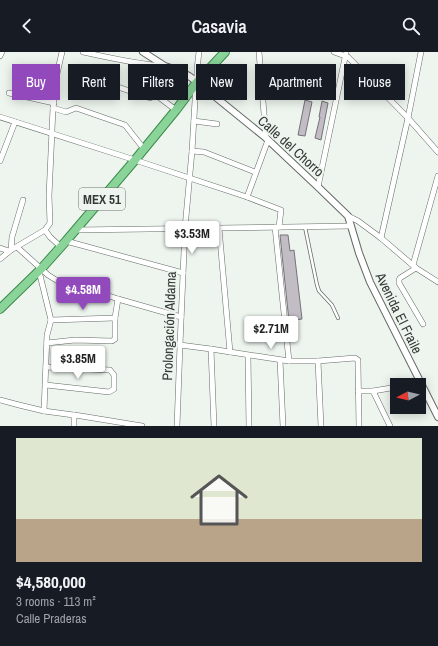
<!DOCTYPE html>
<html lang="en">
<head>
<meta charset="utf-8">
<style>
  body { margin:0; font-family:"Archivo Narrow",sans-serif; background:#242831; color:#f1f3f6; height:100vh; display:flex; flex-direction:column; font-size:15px; white-space:nowrap }
  * { box-sizing:border-box; margin:0 }
  p { font-size:13px; color:#9ea1a6 }
  .icon { flex:none; width:22px; height:22px; fill:none; stroke:currentColor; stroke-width:2; stroke-linecap:round; stroke-linejoin:round }
  .map { position:relative; height:374px; overflow:hidden }
  .drawer { display:flex; flex-direction:column; background:#171b24; flex:1 }
  .drawer>* { flex:none }
  .guide { position:absolute; left:12px; top:12px; width:414px; height:36px; display:flex; gap:8px }
  .needle { width:26px; rotate:263deg }
  .buttons { position:absolute; left:390px; top:326px; display:grid; gap:8px }
  .buttons a { display:grid; place-items:center; width:36px; height:36px; border-radius:0px; background:#171b24; box-shadow:0 2px 10px #0003; font-size:20px }
  .price { position:absolute; translate:-50% -34px; padding:0 9px; border-radius:4px; background:#fff; color:#222; font-size:13px; line-height:26px; filter:drop-shadow(0 1px 2px #0008) }
  .price::after { content:''; position:absolute; left:50%; top:24px; width:12px; height:9px; margin-left:-6px; background:inherit; clip-path:polygon(0 0,100% 0,50% 100%) }
  .price.current { background:#9249bc; color:#fff }
  ul { padding:0; list-style:none }
  li { display:grid; align-content:center; gap:8px; height:212px; padding:0 16px }
  li+li { border-top:1px solid #363941 }
  li span { display:grid; place-items:center; height:124px; border-radius:0px; color:#555 }
  li>.icon { margin-inline-start:auto }
  span .icon { width:72px; height:72px; fill:#fffc; stroke-width:1 }
  li b { font-size:17px }
  .pill { padding:0 14px; border-radius:0px; background:#171b24; box-shadow:0 2px 10px #0003; font-size:14px; line-height:36px }
  .pill.current { background:#9249bc; color:#fff }
  header { display:flex; justify-content:space-between; align-items:center; height:52px; padding:0 16px; background:#171b24; font-size:18px; font-weight:600 }
  .map>svg:first-child { display:block }
  .building { fill:#c2bdc5; stroke:#767179 }
  .lines { fill:none; stroke-linecap:round; stroke-linejoin:round }
  .service-casing { stroke:#646b65; stroke-width:4 }
  .minor-casing { stroke:#646b65; stroke-width:6 }
  .tertiary-casing { stroke:#646b65; stroke-width:8 }
  .primary-casing { stroke:#3a8b4a; stroke-width:10 }
  .service { stroke:#fff; stroke-width:2.5 }
  .minor { stroke:#fff; stroke-width:5 }
  .tertiary { stroke:#fff; stroke-width:6 }
  .primary { stroke:#8ad499; stroke-width:8 }
  .labels { text-anchor:middle; stroke-width:4; stroke-linejoin:round; paint-order:stroke }
  .shield { fill:#edf5ee; stroke:#6c716c; stroke-width:1 }
  .shield-label { font-size:13px; font-weight:bold; fill:#353835 }
  .street-label { font-size:14px; fill:#353835; stroke:#edf5ee }
</style>
</head>
<body>
<header><svg class="icon" aria-label="back" viewBox="0 0 24 24"><path d="M15 5l-7 7 7 7"/></svg>Casavia<svg class="icon" aria-label="search" viewBox="0 0 24 24"><circle cx="10" cy="10" r="6"/><path d="M15 15l6 6"/></svg></header>
<div class="map">
<svg width="438" height="374" viewBox="0 0 438 374">
  <rect width="100%" height="100%" fill="#edf5ee"/>
  <g class="building">
    <polygon points="305,48 312,50 305,84 298,83"/>
    <polygon points="322,49 328,51 321,88 315,86 320,65 319,65"/>
    <polygon points="280,183 288,183 290,199 294,198 302,267 289,269"/>
  </g>
  <g class="lines">
    <defs>
      <polyline id="service" points="305,175 317,233 319,239 332,253 338,266"/>
      <g id="minor">
        <path d="M83 0C110 6 136 12 164 14"/>
        <polyline points="259,0 266,86"/>
        <polyline points="334,0 348,5 408,66 438,100"/>
        <polyline points="0,4 2,0"/>
        <polyline points="86,24 150,46 156,43 176,58"/>
        <polyline points="197,30 197,17 199,0"/>
        <polyline points="9,41 54,51"/>
        <polyline points="53,56 66,60 76,56 125,73 144,97"/>
        <polyline points="0,65 135,108 247,145 281,158 279,175"/>
        <polyline points="194,69 217,72"/>
        <polyline points="192,99 204,100 255,120"/>
        <polyline points="0,109 15,70"/>
        <polyline points="318,135 346,1"/>
        <polyline points="247,145 268,88"/>
        <polyline points="348,164 358,169 381,186 416,216 438,230"/>
        <polyline points="275,175 289,309"/>
        <polyline points="219,176 230,300"/>
        <polyline points="45,178 50,185 61,195"/>
        <polyline points="76,178 351,174"/>
        <polyline points="381,186 408,66 421,0"/>
        <polyline points="66,189 183,221"/>
        <polyline points="17,195 48,223 56,228 76,233 118,247 181,265"/>
        <polyline points="0,196 9,199"/>
        <polyline points="11,198 12,185 23,148"/>
        <polyline points="0,207 11,198 45,178 50,171 49,144 53,56 57,22 62,0"/>
        <polyline points="413,213 438,124"/>
        <polyline points="416,216 400,226 399,228 399,231 423,272"/>
        <polyline points="39,219 51,268"/>
        <polyline points="51,268 115,266"/>
        <polyline points="47,291 75,288 112,289 115,287 115,266 118,247"/>
        <polyline points="180,293 211,297 289,309 318,309 355,306 358,308 358,312 359,374"/>
        <polyline points="211,297 214,374"/>
        <polyline points="248,304 249,374"/>
        <polyline points="280,308 283,374"/>
        <polyline points="318,309 321,374"/>
        <polyline points="46,333 109,340 114,337 114,323 110,318 46,315"/>
        <polyline points="414,333 421,332"/>
        <polyline points="358,339 373,339 397,335"/>
        <polyline points="373,339 390,374"/>
        <polyline points="0,348 19,353 44,359 81,364 142,374"/>
        <polyline points="44,359 47,283 51,268"/>
        <polyline points="74,363 74,374"/>
        <polyline points="177,374 180,293 185,176 192,99 196,32"/>
      </g>
      <polyline id="tertiary" points="143,0 165,14 180,19 189,24 197,30 266,86 318,135 348,164 359,201 370,230 438,365"/>
      <polyline id="primary" points="0,257 41,217 66,189 135,108 176,58 197,30 225,0"/>
    </defs>
    <use href="#service" class="service-casing"/>
    <use href="#minor" class="minor-casing"/>
    <use href="#tertiary" class="tertiary-casing"/>
    <use href="#primary" class="primary-casing"/>
    <use href="#service" class="service"/>
    <use href="#minor" class="minor"/>
    <use href="#tertiary" class="tertiary"/>
    <use href="#primary" class="primary"/>
  </g>
  <g class="labels">
    <rect class="shield" x="79" y="136" width="46" height="22" rx="3"/>
    <g class="shield-label">
      <text x="102" y="152">MEX 51</text>
    </g>
    <g class="street-label">
      <text transform="translate(291 94) rotate(42)" y="5">Calle del Chorro</text>
      <text transform="translate(399 261) rotate(64)" y="5">Avenida El Fraile</text>
      <text transform="translate(169 274) rotate(-88)" y="5">Prolongación Aldama</text>
    </g>
  </g>
</svg>
<div class="buttons">
<a><svg class="needle" viewBox="-14 -14 28 28"><path d="M0-13l5 13h-10z" fill="#e53935"/><path d="M0 13l5-13h-10z" fill="#9ea1a6"/></svg></a>
</div>
<b class="price" style="left:192px;top:203px">$3.53M</b>
<b class="price current" style="left:83px;top:259px">$4.58M</b>
<b class="price" style="left:271px;top:298px">$2.71M</b>
<b class="price" style="left:78px;top:328px">$3.85M</b>
<div class="guide">
<a class="pill current">Buy</a>
<a class="pill">Rent</a>
<a class="pill">Filters</a>
<a class="pill">New</a>
<a class="pill">Apartment</a>
<a class="pill">House</a>
</div>
</div>
<section class="drawer">
<ul>
<li><span style="background:linear-gradient(#dfe7d0 65%,#b9a48a 0)"><svg class="icon" aria-label="home" viewBox="0 0 24 24"><path d="M3 11l9-7 9 7M6 9v11h12V9"/></svg></span><div><b>$4,580,000</b><p>3 rooms · 113 m²</p><p>Calle Praderas</p></div></li>
</ul>
</section>
</body>
</html>
